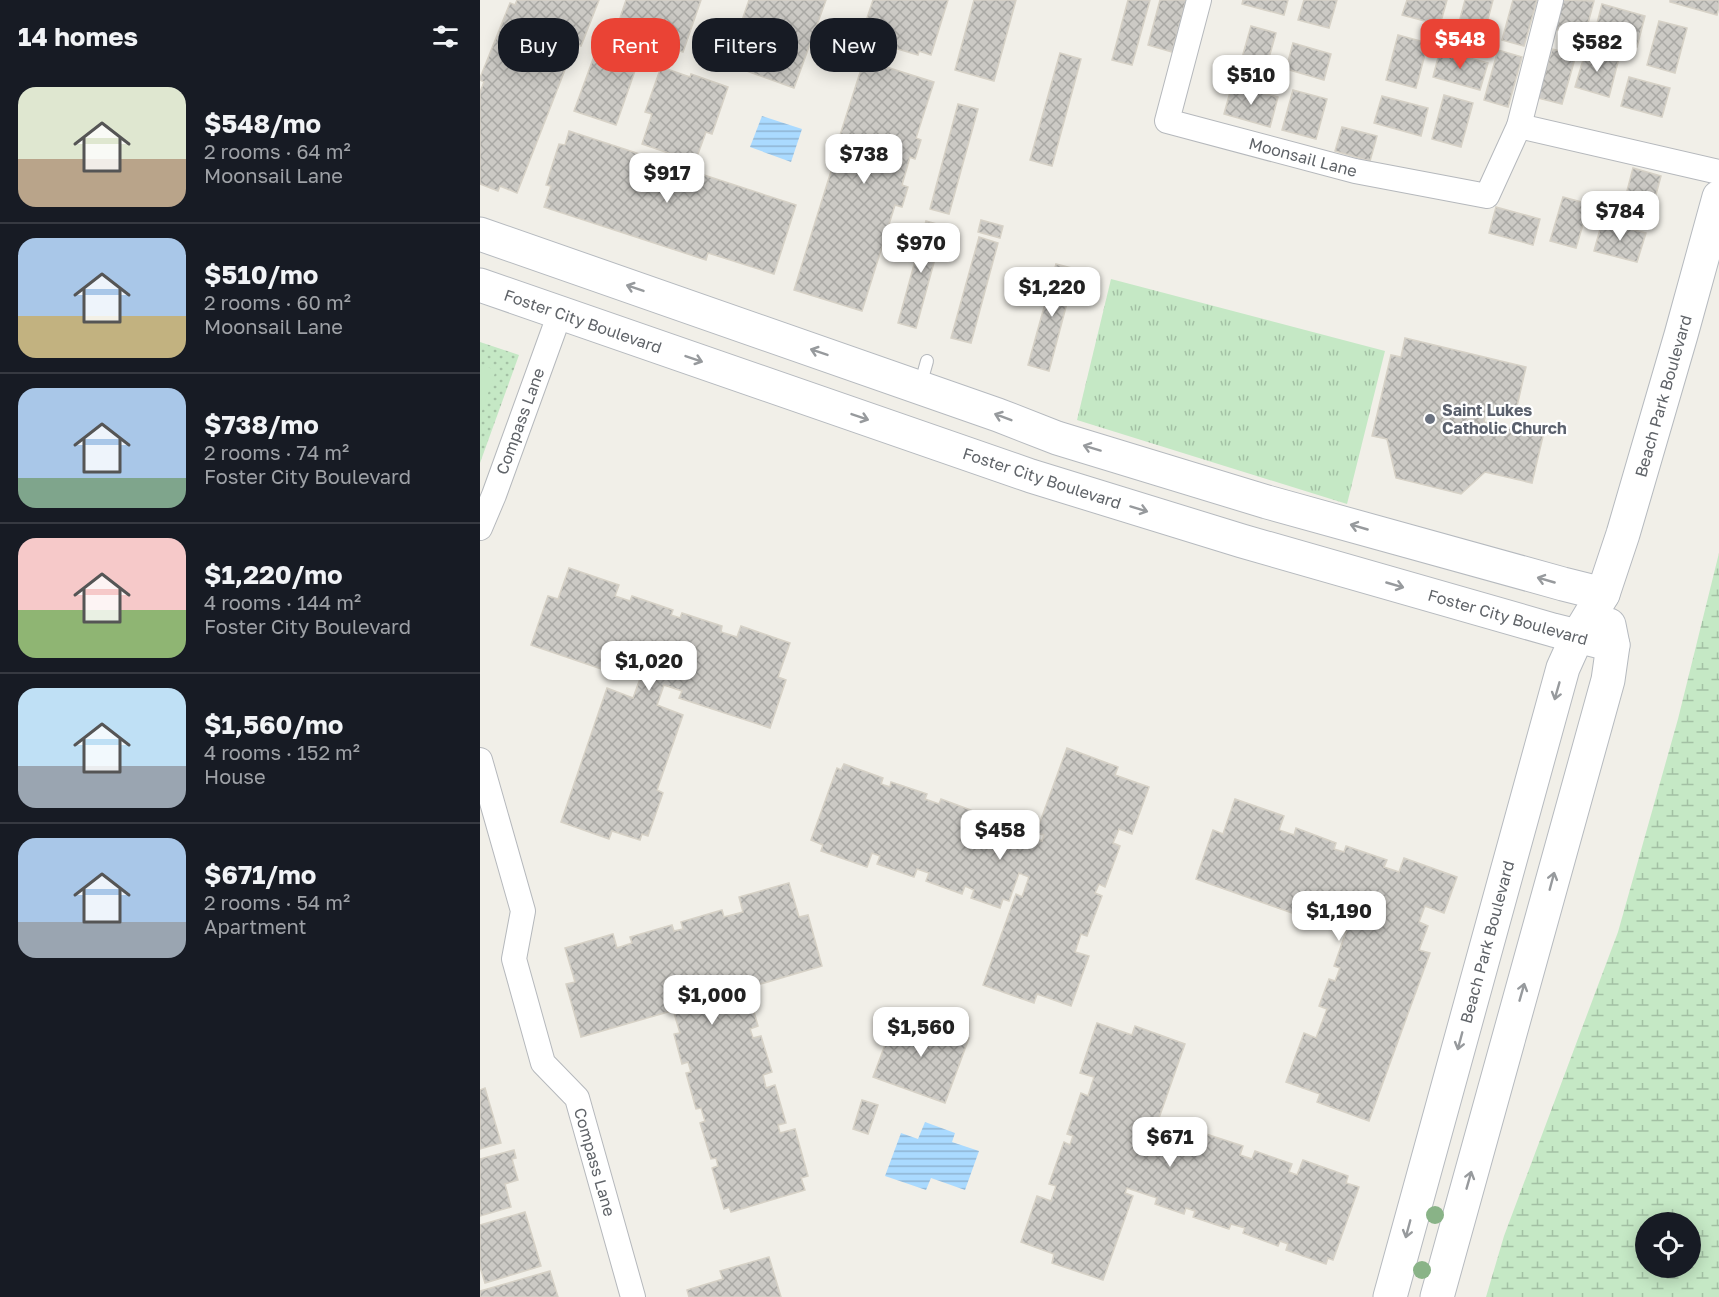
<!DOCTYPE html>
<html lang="en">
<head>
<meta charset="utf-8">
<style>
  body { margin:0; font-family:"Golos Text",sans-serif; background:#242831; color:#f1f3f6; height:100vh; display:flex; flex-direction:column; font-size:22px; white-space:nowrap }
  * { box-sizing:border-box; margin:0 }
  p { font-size:20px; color:#9ea1a6 }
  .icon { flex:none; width:33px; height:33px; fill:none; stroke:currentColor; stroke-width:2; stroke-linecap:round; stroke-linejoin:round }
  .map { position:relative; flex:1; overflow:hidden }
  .side { display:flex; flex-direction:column; background:#171b24; width:480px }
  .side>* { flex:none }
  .guide { position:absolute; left:18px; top:18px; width:570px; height:54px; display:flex; gap:12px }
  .buttons { position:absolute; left:1155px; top:1212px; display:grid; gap:12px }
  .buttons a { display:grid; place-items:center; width:66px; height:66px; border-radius:50%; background:#171b24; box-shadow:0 3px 15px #0003; font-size:30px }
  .price { position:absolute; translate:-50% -51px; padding:0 14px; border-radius:12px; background:#fff; color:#222; font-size:20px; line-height:39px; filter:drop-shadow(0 2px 3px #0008) }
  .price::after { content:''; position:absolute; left:50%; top:36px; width:18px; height:14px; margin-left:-9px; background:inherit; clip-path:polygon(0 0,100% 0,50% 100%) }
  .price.on { background:#ea4335; color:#fff }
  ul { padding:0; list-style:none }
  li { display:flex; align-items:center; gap:18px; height:150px; padding:0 18px }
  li+li { border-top:2px solid #363941 }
  li span { display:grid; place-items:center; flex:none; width:168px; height:120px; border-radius:18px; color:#555 }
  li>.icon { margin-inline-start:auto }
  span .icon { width:72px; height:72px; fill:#fffc; stroke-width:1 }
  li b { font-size:26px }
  h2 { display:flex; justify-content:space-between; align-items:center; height:72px; padding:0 18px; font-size:26px }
  .chip { padding:0 21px; border-radius:24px; background:#171b24; box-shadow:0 3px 15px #0003; font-size:21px; line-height:54px }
  .chip.on { background:#ea4335; color:#fff }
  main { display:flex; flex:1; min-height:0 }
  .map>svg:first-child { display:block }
  .grass { fill:url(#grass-tufts) }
  .wetland { fill:url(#wetland-marsh); fill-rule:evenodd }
  .park { fill:url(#park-dots) }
  .pitch { fill:#c5e8c5 }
  .water { fill:url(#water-rules) }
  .building { fill:url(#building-cross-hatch); stroke:#d6d1c6; stroke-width:1.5 }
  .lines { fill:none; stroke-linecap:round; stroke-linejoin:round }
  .service-casing { stroke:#b5b8bc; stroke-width:14 }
  .minor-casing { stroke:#b5b8bc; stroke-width:26 }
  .secondary-casing { stroke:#b6babf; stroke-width:35 }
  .service { stroke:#fff; stroke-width:12 }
  .minor { stroke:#fff; stroke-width:24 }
  .secondary { stroke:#fff; stroke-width:33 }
  .tree { fill:#89b387 }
  .oneway { stroke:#979a9d }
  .worship-dot { fill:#6b7280; stroke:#fff; stroke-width:2 }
  .labels { text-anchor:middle; stroke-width:4.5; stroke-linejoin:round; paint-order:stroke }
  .street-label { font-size:16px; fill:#5f6368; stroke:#fff }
  .worship-label { font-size:16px; font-weight:bold; fill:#5b616d; stroke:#fff; text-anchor:start }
</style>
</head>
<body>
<main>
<section class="side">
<h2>14 homes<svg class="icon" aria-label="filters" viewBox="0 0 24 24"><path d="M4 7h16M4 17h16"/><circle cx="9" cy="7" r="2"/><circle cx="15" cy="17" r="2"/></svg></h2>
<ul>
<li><span style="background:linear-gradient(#dfe7d0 60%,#b9a48a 0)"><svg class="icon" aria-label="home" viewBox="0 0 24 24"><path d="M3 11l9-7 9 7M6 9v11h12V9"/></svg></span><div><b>$548/mo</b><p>2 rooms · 64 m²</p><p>Moonsail Lane</p></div></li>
<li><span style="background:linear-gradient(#a9c7e8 65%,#c2b280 0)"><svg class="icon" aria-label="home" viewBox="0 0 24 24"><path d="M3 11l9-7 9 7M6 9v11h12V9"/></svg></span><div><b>$510/mo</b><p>2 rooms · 60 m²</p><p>Moonsail Lane</p></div></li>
<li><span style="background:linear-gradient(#a9c7e8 75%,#7fa58c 0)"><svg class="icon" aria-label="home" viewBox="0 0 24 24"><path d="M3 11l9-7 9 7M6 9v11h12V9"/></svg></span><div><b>$738/mo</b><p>2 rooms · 74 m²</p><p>Foster City Boulevard</p></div></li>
<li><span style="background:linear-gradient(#f6c9c9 60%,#8fb573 0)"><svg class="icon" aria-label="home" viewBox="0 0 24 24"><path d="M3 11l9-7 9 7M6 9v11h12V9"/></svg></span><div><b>$1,220/mo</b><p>4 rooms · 144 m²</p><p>Foster City Boulevard</p></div></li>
<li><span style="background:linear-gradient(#bfe0f5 65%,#9aa5b1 0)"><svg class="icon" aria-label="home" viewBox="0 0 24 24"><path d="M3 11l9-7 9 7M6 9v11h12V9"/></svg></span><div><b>$1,560/mo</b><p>4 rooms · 152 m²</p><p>House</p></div></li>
<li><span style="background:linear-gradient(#a9c7e8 70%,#9aa5b1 0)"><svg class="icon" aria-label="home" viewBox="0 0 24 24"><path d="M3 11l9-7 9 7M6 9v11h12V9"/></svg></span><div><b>$671/mo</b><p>2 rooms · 54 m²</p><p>Apartment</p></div></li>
</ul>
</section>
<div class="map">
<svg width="1239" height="1297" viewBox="0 0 1239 1297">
  <defs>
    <pattern id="grass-tufts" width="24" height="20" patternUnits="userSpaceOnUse" patternTransform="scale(1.5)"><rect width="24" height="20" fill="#c5e8c5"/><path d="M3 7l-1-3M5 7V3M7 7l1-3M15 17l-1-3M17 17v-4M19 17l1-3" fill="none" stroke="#a3c0a4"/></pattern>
    <pattern id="wetland-marsh" width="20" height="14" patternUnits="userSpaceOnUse" patternTransform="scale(1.5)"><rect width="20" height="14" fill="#c5e8c5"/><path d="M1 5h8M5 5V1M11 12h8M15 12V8" fill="none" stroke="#a3c0a4"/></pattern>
    <pattern id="park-dots" width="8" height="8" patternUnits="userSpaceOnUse" patternTransform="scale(1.5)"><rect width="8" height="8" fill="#c5e8c5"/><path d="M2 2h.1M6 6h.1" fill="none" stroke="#a3c0a4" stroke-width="1.8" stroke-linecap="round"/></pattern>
    <pattern id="water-rules" width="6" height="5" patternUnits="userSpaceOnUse" patternTransform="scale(1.5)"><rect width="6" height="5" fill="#aadaff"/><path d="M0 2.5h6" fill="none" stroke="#8eb4d2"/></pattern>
    <pattern id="building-cross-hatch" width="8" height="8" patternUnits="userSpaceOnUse" patternTransform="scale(1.5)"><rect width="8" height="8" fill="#cccac5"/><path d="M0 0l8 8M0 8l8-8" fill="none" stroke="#a9a8a4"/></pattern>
  </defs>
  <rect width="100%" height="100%" fill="#f1efe8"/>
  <polygon class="grass" points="631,279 905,351 867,504 597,420"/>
  <path class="wetland" d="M1239 553V1297H1006L1024 1236 1138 932 1198 719ZM1166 1222H1210V1268H1166Z"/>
  <polygon class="park" points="0,342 39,355 0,463"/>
  <polygon class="pitch" points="0,365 16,370 0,417"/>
  <g class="water">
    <polygon points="282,116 322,129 311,162 270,147"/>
    <polygon points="445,1122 475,1133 472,1142 499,1151 485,1190 451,1178 446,1190 405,1176 421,1133 438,1139"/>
  </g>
  <g class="building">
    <polygon points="37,0 119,0 101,46 95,44 37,193 20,186 18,191 0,184 0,92 4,82 0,80 0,78 30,3 35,5"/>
    <polygon points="146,0 221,0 203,52 136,30"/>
    <polygon points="269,0 346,0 314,88 247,64"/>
    <polygon points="393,0 468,0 451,55 439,51 438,55 394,42 397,34 383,30"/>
    <polygon points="494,0 536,0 514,81 475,70"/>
    <polygon points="648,0 670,0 652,65 632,60"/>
    <polygon points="680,0 706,0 692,52 668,45"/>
    <polygon points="763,0 808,0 804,15 762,4"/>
    <polygon points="824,0 857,0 849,28 818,20"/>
    <polygon points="927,0 967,0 960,25 922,15"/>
    <polygon points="985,0 1013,0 1003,38 977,30"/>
    <polygon points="1033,0 1057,0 1044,46 1022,40"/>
    <polygon points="1083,0 1114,1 1104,38 1075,29"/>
    <polygon points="1190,0 1239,0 1239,7 1237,15 1190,2"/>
    <polygon points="1122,4 1165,16 1157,47 1114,35"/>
    <polygon points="1179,21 1207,28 1195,73 1167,65"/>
    <polygon points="771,26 796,33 783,79 758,72"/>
    <polygon points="918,35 948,43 936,88 906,80"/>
    <polygon points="813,43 851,54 844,80 806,69"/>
    <polygon points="1072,49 1096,55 1082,104 1058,98"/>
    <polygon points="960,50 1008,63 1000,90 953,77"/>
    <polygon points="1018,50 1042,57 1028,107 1004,100"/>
    <polygon points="1106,50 1139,58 1129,97 1095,87"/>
    <polygon points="116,51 157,65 136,125 94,111"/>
    <polygon points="580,53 601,59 572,166 550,160"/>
    <polygon points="384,60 454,82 436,138 441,140 435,159 430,157 422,185 428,187 422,207 415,205 382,311 314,290 362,136 360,135"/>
    <polygon points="181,67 210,77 211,74 248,87 232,134 226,132 215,162 162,144 172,114 165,112"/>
    <polygon points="1149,77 1190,88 1182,117 1141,106"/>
    <polygon points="752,85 798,97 790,127 744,114"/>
    <polygon points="813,90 847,99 836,139 802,130"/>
    <polygon points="964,95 993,103 981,147 952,139"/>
    <polygon points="902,96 948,108 941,136 894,123"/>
    <polygon points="478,104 498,109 469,214 450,209"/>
    <polygon points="862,127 897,136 890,161 855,151"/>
    <polygon points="89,131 316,205 294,274 228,253 226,260 64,207 71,186 66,185 79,144 85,145"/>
    <polygon points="1153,168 1181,176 1170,217 1142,210"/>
    <polygon points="1083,197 1109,204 1096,248 1070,241"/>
    <polygon points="1016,207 1060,219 1053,245 1009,233"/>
    <polygon points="501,220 523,226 520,238 498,232"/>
    <polygon points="446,221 464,226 436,328 418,323"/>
    <polygon points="1122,222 1166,233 1157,262 1114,251"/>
    <polygon points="499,237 518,243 491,343 471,338"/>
    <polygon points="576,264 596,269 569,371 548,365"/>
    <polygon points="925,338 1046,367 1035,415 1007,408 1004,422 1063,436 1052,483 1005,472 981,494 916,478 907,439 892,436 911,355 921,357"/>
    <polygon points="89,568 139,585 135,596 150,601 152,596 193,610 191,615 200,618 202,613 242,626 241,632 257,637 261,626 310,643 298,677 306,680 290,728 199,698 202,691 184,685 177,705 203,715 177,790 183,793 168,836 162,834 160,840 132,831 129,839 81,822 127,688 153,698 161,676 144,671 142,676 51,645 68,596 78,599"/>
    <polygon points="587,748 638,767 635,775 669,787 652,834 639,829 633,843 640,846 625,887 619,884 615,893 622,896 607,936 601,934 595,952 609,956 591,1006 557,994 554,1003 503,985 536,894 542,897 549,877 539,873 529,901 523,899 520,908 491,898 494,890 485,886 482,894 446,881 449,873 437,869 434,877 397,864 400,856 392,853 387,867 341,851 343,845 331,840 357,768 361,770 364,764 403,778 401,784 410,787 411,782 447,794 445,799 459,804 461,799 496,812 494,817 504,820 506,815 534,825 532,831 562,841 564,835 556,833"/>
    <polygon points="755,799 804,816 799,830 814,835 816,828 856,843 854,849 864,852 866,846 907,860 904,867 919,872 924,858 977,877 964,913 945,906 939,922 948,926 939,950 950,953 889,1121 837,1102 840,1094 806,1082 824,1033 836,1038 847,1009 839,1006 849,979 855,981 860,968 854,966 866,932 716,879 733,830 743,834"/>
    <polygon points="309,883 319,917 328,915 342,966 250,993 248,986 228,992 231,1003 260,994 261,1001 270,998 278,1026 270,1029 273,1038 281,1036 292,1072 283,1075 286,1088 295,1085 306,1123 298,1125 300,1133 315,1129 328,1176 321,1178 325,1190 251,1212 249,1207 244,1209 232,1168 238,1166 236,1158 231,1159 220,1123 225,1121 221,1108 216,1109 206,1073 211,1072 208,1062 202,1064 194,1034 200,1033 191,1003 185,1004 188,1012 101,1037 86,984 95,982 85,948 133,934 137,948 152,943 150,937 192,925 194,931 203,929 201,922 242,910 244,917 263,912 259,897"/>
    <polygon points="417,1013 489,1038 465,1103 393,1077"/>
    <polygon points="617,1023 652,1035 655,1026 705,1044 673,1135 666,1132 659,1152 670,1156 680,1128 686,1129 689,1121 718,1131 715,1139 724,1142 726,1134 763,1146 760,1155 772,1159 775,1151 812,1164 809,1172 817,1175 823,1160 868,1176 866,1183 879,1187 853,1260 848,1258 846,1264 806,1250 808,1244 800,1241 798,1246 763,1233 765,1228 751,1224 749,1229 713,1217 715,1211 706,1208 704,1214 675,1204 677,1198 647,1188 645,1193 653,1196 623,1280 572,1263 574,1254 541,1242 557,1196 571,1201 576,1186 569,1184 584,1142 590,1145 593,1136 587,1134 601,1093 608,1096 614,1077 600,1073"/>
    <polygon points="5,1088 21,1143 0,1149 0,1090"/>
    <polygon points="382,1100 398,1105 388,1134 373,1129"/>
    <polygon points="34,1150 36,1158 32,1159 38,1180 25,1184 31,1207 0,1216 0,1159"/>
    <polygon points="45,1212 61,1266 5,1283 0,1267 0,1225"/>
    <polygon points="289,1257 301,1297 209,1297 207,1290 243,1279 240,1271"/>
    <polygon points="70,1271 78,1297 0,1297 0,1291"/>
  </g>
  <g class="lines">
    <defs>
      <polyline id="service" points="440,386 447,361"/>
      <g id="minor">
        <polyline points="719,0 687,121 875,171 1007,196 1039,126 1071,0"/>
        <polyline points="1039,126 1239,172"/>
        <polyline points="0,528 14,495 80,313"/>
        <polyline points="0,760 43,911 34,959 63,1063 97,1098 153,1297"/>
      </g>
      <g id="secondary">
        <polyline points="0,234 518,415 577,438 787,502 1083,584 1123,594"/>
        <polyline points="0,285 551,476 762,541 1073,630 1133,645"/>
        <polyline points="910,1297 1083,668 1097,637 1123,594 1143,534 1201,335 1239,197"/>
        <polyline points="957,1297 1128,680 1133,645 1129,625"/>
      </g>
    </defs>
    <use href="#service" class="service-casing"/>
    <use href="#minor" class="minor-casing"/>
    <use href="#secondary" class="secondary-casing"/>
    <use href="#service" class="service"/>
    <use href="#minor" class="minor"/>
    <use href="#secondary" class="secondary"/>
  </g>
  <g class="tree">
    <circle cx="955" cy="1215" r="9"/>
    <circle cx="942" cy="1270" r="9"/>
  </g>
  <defs><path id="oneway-shaft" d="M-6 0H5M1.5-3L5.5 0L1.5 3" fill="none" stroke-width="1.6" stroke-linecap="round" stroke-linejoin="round" transform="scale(1.5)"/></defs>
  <g class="oneway">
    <use href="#oneway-shaft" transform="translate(155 288) rotate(-161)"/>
    <use href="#oneway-shaft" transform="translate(339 352) rotate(-161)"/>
    <use href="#oneway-shaft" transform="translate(214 359) rotate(19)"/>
    <use href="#oneway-shaft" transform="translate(380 417) rotate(19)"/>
    <use href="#oneway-shaft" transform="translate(523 417) rotate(-159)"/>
    <use href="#oneway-shaft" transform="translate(612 448) rotate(-163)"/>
    <use href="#oneway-shaft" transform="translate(659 509) rotate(17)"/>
    <use href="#oneway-shaft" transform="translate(879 527) rotate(-164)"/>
    <use href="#oneway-shaft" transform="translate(1066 580) rotate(-164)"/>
    <use href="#oneway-shaft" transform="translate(915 585) rotate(16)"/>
    <use href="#oneway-shaft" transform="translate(1077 691) rotate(106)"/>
    <use href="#oneway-shaft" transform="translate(1072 881) rotate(-75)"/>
    <use href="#oneway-shaft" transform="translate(1042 992) rotate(-74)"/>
    <use href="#oneway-shaft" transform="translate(980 1041) rotate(105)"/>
    <use href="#oneway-shaft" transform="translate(989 1180) rotate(-74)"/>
    <use href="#oneway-shaft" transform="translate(928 1229) rotate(105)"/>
  </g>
  <circle class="worship-dot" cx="950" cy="419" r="6"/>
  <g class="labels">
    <g class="street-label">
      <text transform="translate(823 157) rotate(15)" y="6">Moonsail Lane</text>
      <text transform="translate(103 321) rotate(19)" y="6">Foster City Boulevard</text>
      <text transform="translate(1183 396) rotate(-74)" y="6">Beach Park Boulevard</text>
      <text transform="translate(40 421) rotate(-70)" y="6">Compass Lane</text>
      <text transform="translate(562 478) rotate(18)" y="6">Foster City Boulevard</text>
      <text transform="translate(1028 617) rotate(16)" y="6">Foster City Boulevard</text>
      <text transform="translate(1007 942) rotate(-75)" y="6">Beach Park Boulevard</text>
      <text transform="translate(115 1162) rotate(74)" y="6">Compass Lane</text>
    </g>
    <g class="worship-label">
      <text x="962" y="416">Saint Lukes<tspan x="962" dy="18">Catholic Church</tspan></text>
    </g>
  </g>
</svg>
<div class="buttons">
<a><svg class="icon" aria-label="locate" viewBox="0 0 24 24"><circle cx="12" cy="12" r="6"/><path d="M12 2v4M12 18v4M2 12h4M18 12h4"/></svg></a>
</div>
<b class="price on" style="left:980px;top:70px">$548</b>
<b class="price" style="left:1117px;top:73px">$582</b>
<b class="price" style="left:771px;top:106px">$510</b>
<b class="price" style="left:384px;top:185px">$738</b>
<b class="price" style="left:187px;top:204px">$917</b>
<b class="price" style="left:1140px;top:242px">$784</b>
<b class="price" style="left:441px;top:274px">$970</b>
<b class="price" style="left:572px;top:318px">$1,220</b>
<b class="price" style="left:169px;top:692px">$1,020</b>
<b class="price" style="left:520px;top:861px">$458</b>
<b class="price" style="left:859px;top:942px">$1,190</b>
<b class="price" style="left:232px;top:1026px">$1,000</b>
<b class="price" style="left:441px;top:1058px">$1,560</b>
<b class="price" style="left:690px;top:1168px">$671</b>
<div class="guide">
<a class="chip">Buy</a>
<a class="chip on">Rent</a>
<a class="chip">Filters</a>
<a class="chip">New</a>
</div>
</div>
</main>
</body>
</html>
